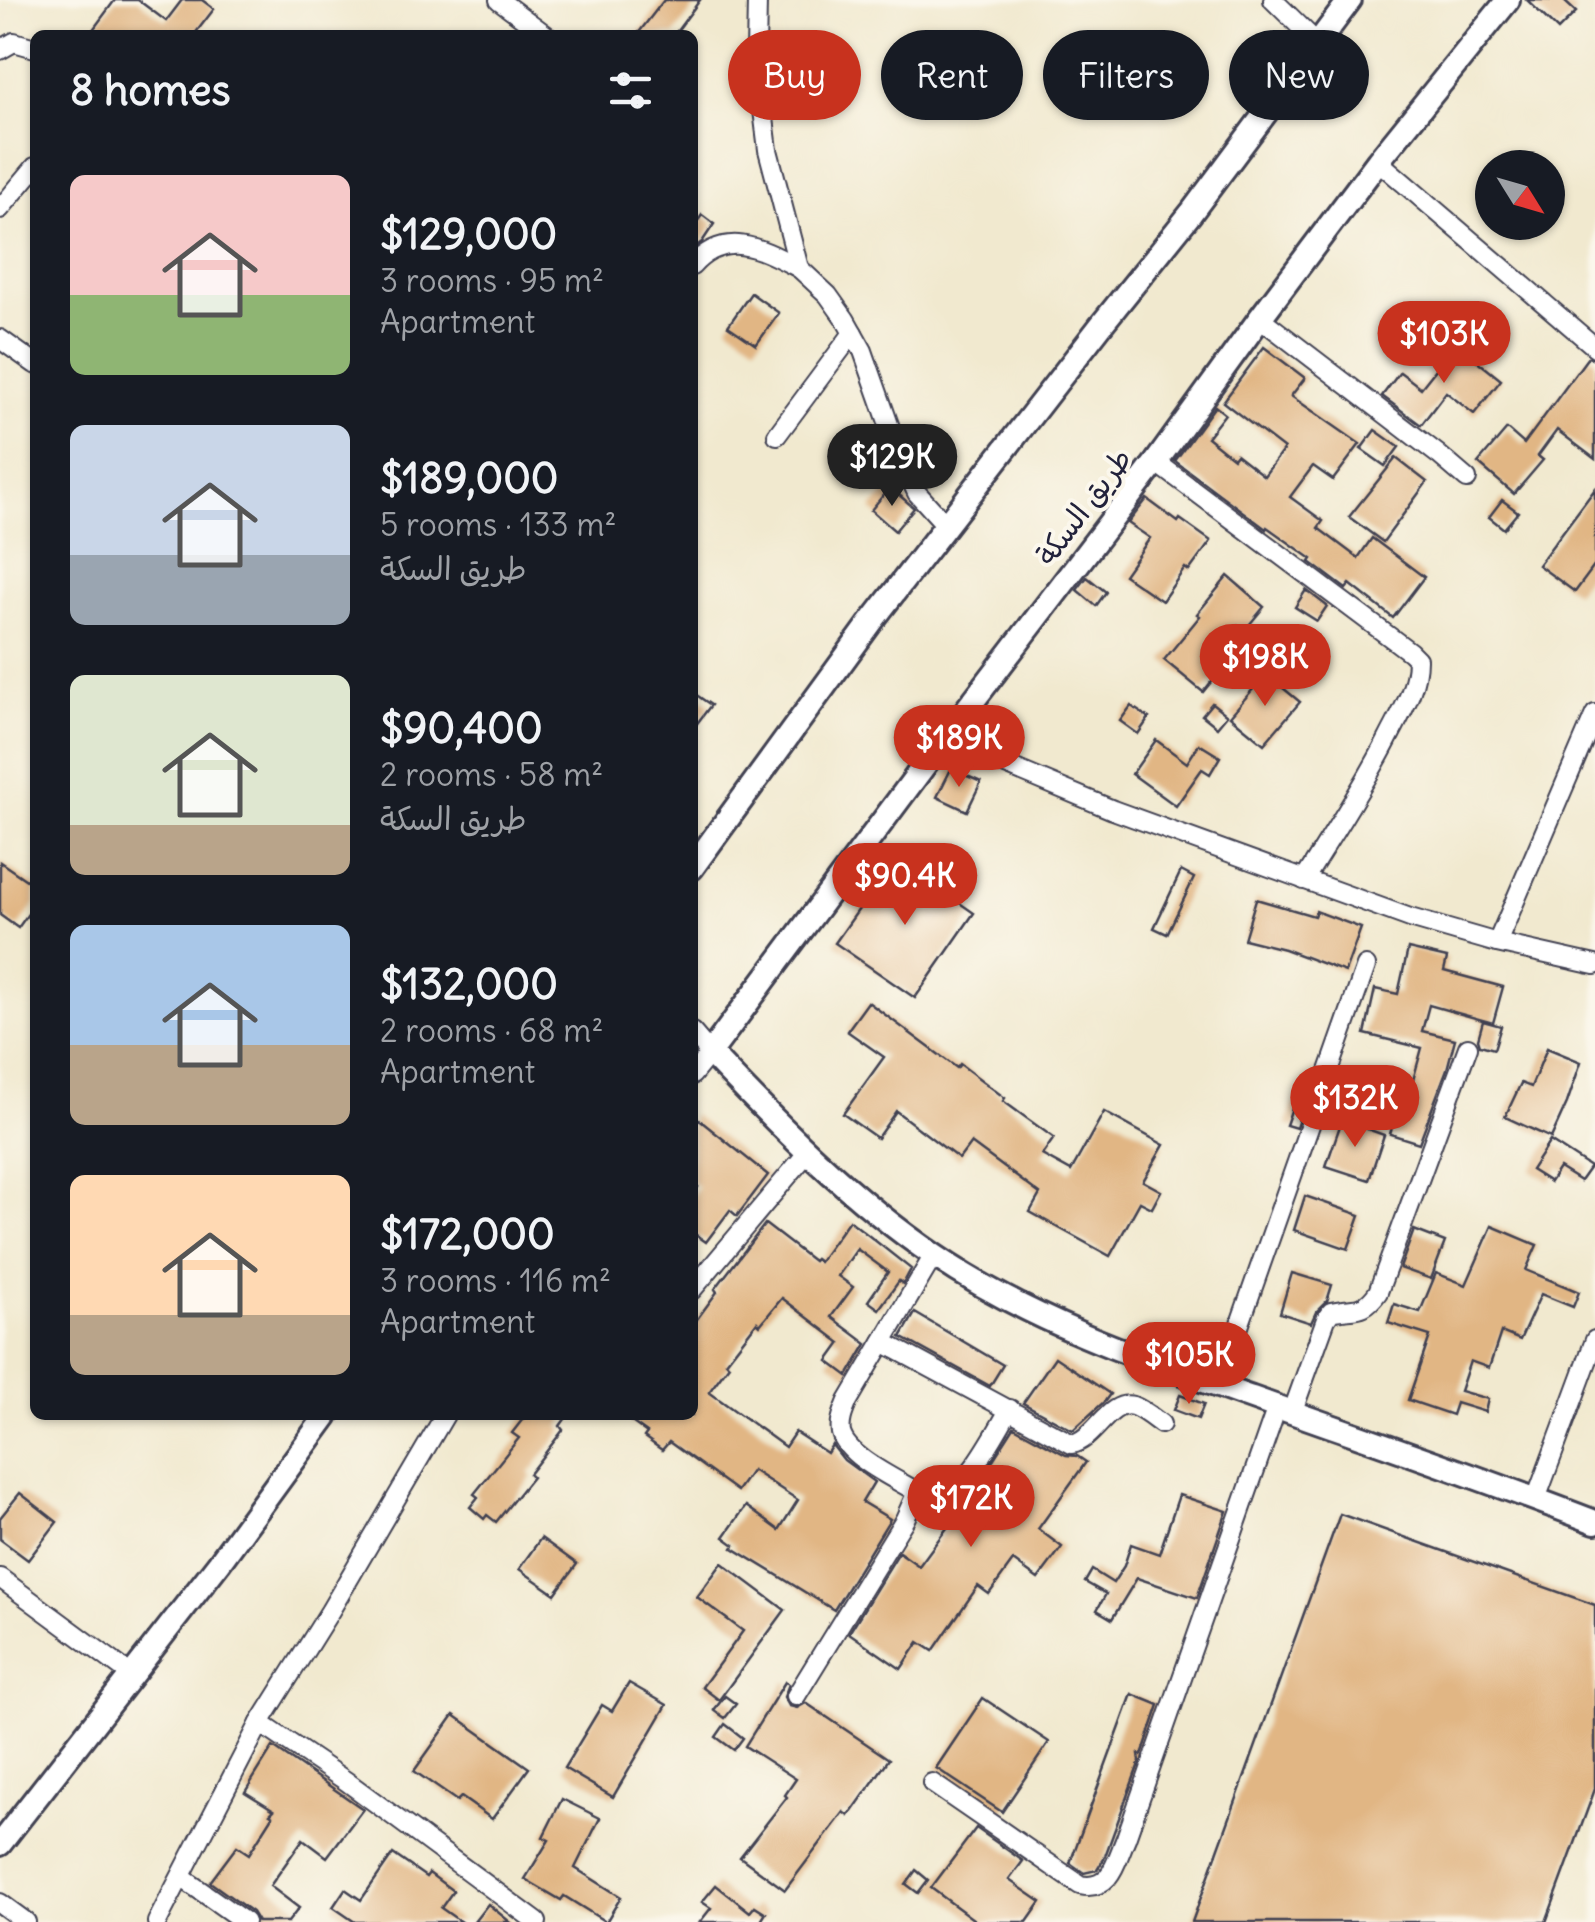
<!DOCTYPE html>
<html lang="en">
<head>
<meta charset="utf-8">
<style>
  body { margin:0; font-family:Delius,"Playpen Sans Arabic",sans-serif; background:#242831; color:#f1f3f6; height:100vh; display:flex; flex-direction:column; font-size:38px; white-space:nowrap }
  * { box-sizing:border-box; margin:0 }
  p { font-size:32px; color:#9ea1a6 }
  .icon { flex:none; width:55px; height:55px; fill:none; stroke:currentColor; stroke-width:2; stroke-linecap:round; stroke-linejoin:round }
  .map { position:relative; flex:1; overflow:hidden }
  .sheet { position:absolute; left:30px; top:30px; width:668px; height:1390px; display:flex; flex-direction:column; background:#171b24; border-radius:15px; box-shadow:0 2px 8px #0004 }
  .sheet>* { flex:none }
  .banner { position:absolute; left:728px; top:30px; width:718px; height:90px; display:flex; gap:20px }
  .needle { width:65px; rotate:127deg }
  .controls { position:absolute; left:1475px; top:150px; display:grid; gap:20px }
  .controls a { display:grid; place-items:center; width:90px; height:90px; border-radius:50%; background:#171b24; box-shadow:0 2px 8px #0004; font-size:50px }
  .price { position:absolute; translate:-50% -85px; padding:0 22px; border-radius:35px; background:#c8321e; color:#fff; font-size:32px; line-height:65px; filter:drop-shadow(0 2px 5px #0008) }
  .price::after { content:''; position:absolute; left:50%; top:60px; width:30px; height:22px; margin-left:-15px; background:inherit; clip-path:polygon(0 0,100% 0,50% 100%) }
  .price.selected { background:#222; color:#fff }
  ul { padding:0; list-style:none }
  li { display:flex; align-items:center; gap:30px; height:250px; padding:0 40px }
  li span { display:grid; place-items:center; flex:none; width:280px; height:200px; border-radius:15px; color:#555 }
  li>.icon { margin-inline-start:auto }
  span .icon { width:120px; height:120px; fill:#fffc; stroke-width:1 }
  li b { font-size:42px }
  h2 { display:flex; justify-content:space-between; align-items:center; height:120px; padding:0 40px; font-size:42px }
  .chip { padding:0 35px; border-radius:45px; background:#171b24; box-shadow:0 2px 8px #0004; font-size:35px; line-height:90px }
  .chip.selected { background:#c8321e; color:#fff }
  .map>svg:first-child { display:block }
  .building { fill:#e1b684 }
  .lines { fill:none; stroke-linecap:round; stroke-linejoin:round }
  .minor-casing { stroke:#414051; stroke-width:22 }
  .major-casing { stroke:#414051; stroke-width:28 }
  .minor { stroke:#fff; stroke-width:18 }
  .major { stroke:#fff; stroke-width:22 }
  .labels { text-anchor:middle; stroke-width:8; stroke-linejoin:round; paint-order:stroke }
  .street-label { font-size:30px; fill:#22223b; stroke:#fbf7ec }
</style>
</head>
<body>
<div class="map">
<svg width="1595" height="1922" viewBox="0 0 1595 1922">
  <rect width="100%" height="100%" fill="#fbf7ec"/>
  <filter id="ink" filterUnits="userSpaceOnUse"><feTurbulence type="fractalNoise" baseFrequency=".01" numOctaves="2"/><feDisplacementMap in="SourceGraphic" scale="20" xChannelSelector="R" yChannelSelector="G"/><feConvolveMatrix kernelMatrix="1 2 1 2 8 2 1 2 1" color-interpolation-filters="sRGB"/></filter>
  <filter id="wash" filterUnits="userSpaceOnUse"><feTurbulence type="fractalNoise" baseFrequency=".0048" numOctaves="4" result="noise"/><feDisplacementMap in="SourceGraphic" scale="40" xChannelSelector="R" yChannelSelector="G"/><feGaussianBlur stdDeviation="2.25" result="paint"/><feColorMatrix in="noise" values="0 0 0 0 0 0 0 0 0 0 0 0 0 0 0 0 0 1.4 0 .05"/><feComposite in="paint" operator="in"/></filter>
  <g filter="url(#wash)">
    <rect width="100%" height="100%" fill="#f1e9cf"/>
    <g id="blocks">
      <g class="building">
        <polygon points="115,0 138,0 166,21 182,0 202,0 214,9 194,35 89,35"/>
        <polygon points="664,0 700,0 674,35 637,35"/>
        <polygon points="1527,0 1563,0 1576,12 1558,30"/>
        <polygon points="702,215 714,224 702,242 692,249 692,229"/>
        <polygon points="751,293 779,313 756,345 728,326"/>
        <polygon points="1456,344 1501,380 1474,414 1446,392 1421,425 1382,396 1400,372 1421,388"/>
        <polygon points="1264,347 1305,378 1291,396 1360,444 1333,480 1313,466 1290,497 1323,521 1318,528 1358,558 1372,538 1424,577 1393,618 1350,584 1346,589 1310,562 1312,559 1267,527 1266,529 1175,461 1215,406 1225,414 1207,437 1233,458 1236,454 1264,476 1284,449 1223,402"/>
        <polygon points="1588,357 1595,359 1595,459 1557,430 1538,456 1543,460 1514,494 1478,463 1507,429 1524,444"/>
        <polygon points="1375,430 1399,447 1385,466 1361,449"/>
        <polygon points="1396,458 1427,482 1383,542 1349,517"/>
        <polygon points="890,487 914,508 895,531 871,510"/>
        <polygon points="1595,489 1595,565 1575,592 1538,565"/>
        <polygon points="1147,499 1178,522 1180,519 1211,541 1189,571 1185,568 1162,601 1124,575 1150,538 1128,523"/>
        <polygon points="1502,500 1518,512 1504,529 1489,517"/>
        <polygon points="1228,576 1264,607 1244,631 1238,625 1213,655 1225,665 1203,692 1164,660 1200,616 1197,614"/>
        <polygon points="1087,577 1106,592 1096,606 1077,590"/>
        <polygon points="1306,590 1327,606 1317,621 1295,607"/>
        <polygon points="1266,674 1300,702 1264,744 1230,716"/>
        <polygon points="692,692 711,705 692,730"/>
        <polygon points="1212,703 1227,715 1217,727 1202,715"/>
        <polygon points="1131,706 1149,718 1138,734 1120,721"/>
        <polygon points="1156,740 1187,763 1199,744 1220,757 1210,774 1202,769 1176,806 1132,774"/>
        <polygon points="951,769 981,782 967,811 937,797"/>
        <polygon points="895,858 974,913 915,998 835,943"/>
        <polygon points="0,862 35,886 35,904 18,928 0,915"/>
        <polygon points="1181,871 1194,878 1167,934 1154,928"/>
        <polygon points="1256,899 1314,916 1316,911 1361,928 1345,972 1284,949 1244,939"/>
        <polygon points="1408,949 1447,958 1444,971 1503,987 1493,1023 1429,1005 1422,1031 1455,1039 1447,1069 1419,1143 1390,1134 1403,1089 1410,1091 1422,1048 1365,1034 1375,989 1398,994"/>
        <polygon points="868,1002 957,1068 960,1064 1005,1098 1003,1101 1054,1138 1042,1155 1071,1171 1104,1112 1164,1145 1143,1181 1161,1191 1152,1208 1140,1202 1110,1256 1030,1212 1040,1194 971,1143 959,1159 896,1111 877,1138 843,1114 884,1057 847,1031"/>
        <polygon points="1483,1021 1501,1026 1494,1049 1480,1045 1478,1039"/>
        <polygon points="1547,1048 1581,1062 1567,1103 1551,1138 1505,1117 1521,1083 1531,1087"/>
        <polygon points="1294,1102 1304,1105 1296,1128 1286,1125"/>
        <polygon points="692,1114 768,1175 737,1216 730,1210 706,1242 692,1232 692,1196 698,1187 692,1182"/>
        <polygon points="1342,1120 1384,1135 1369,1180 1326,1166"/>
        <polygon points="1550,1141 1590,1167 1580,1181 1559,1168 1550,1182 1531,1170"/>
        <polygon points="1305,1196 1360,1215 1348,1249 1294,1230"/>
        <polygon points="849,1220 911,1269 903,1284 899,1281 879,1309 868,1301 888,1272 857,1249 838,1276 853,1287 831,1317 867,1344 848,1376 828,1361 841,1343 782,1298 760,1325 757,1322 726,1362 729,1365 709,1392 785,1447 795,1432 827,1453 832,1445 844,1460 874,1482 862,1502 890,1519 834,1610 733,1548 735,1545 724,1537 746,1506 779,1530 798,1500 752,1470 737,1491 669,1442 662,1450 644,1437 647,1433 622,1415 692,1415 692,1326 717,1292 715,1289 765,1224 813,1261 815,1259 819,1262"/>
        <polygon points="1492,1226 1537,1245 1526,1270 1579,1292 1573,1307 1541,1294 1520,1340 1501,1332 1489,1368 1470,1361 1460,1391 1488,1399 1485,1412 1456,1403 1452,1415 1408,1400 1430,1336 1388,1323 1394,1304 1420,1312 1436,1273 1466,1285"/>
        <polygon points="1414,1230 1445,1242 1431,1279 1400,1268"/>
        <polygon points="1292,1273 1332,1285 1327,1301 1316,1312 1311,1323 1280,1313"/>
        <polygon points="915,1313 1003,1365 990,1386 901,1337"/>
        <polygon points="1055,1357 1110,1394 1105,1401 1073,1430 1023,1403"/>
        <polygon points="1180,1395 1204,1404 1198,1419 1174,1410"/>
        <polygon points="526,1415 568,1415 560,1426 563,1430 529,1474 532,1477 496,1522 487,1515 484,1519 470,1507 478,1497 474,1494 519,1438 512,1433"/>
        <polygon points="1014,1427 1066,1455 1077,1456 1086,1462 1038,1529 1062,1547 1038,1579 1013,1561 989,1594 978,1586 933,1651 919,1642 901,1669 849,1633 899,1552 919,1566 986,1475 984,1474"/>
        <polygon points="20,1493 57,1522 28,1560 0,1539 0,1518"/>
        <polygon points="1179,1495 1227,1511 1197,1598 1137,1578 1112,1619 1097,1610 1106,1594 1085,1582 1092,1570 1113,1583 1124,1566 1131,1544 1159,1554"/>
        <polygon points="1340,1514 1595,1605 1595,1789 1546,1922 1192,1922"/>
        <polygon points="541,1538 577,1564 555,1594 519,1569"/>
        <polygon points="722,1563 785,1610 719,1700 702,1687 743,1631 697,1597"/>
        <polygon points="785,1682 789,1684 784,1697 789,1706 797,1708 806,1703 889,1759 849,1816 844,1812 785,1890 740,1857 787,1797 785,1795 796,1779 745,1746"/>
        <polygon points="629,1683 667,1705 613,1797 564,1768 602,1705 612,1711"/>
        <polygon points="1132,1694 1159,1705 1142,1755 1139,1754 1140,1761 1104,1859 1097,1870 1084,1873 1070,1863"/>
        <polygon points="725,1696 736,1704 725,1718 714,1710"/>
        <polygon points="983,1698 1049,1742 1002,1812 936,1768"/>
        <polygon points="454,1715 529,1768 492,1819 461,1797 457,1801 414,1771"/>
        <polygon points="725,1724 743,1738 734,1750 716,1737"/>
        <polygon points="273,1747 363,1809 327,1857 303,1839 270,1886 299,1908 288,1922 258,1922 252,1912 210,1882 237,1846 249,1854 273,1816 270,1814 274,1810 245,1792"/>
        <polygon points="562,1799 600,1818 575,1868 621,1897 606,1922 564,1896 561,1900 525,1879 549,1840 543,1837"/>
        <polygon points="976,1828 1023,1861 1009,1880 1041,1902 1027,1922 977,1922 931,1888"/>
        <polygon points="393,1854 426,1877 429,1873 453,1891 441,1908 461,1922 355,1922 333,1907 345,1889 361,1900"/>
        <polygon points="916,1870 928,1880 918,1893 906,1884"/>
        <polygon points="716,1885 750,1912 755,1906 766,1913 761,1921 763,1922 700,1922 711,1908 702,1902"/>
        <polygon points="488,1904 510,1922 474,1922"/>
      </g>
    </g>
  </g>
  <g filter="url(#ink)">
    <use href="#blocks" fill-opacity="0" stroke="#414051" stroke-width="2.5"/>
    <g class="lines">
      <defs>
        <g id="minor">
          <polyline points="499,0 546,35"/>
          <polyline points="757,0 756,54 768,150 799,268 828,295 845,319 863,351 900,456 917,493 946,525"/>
          <polyline points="1273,0 1317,43"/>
          <polyline points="0,50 14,42 35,48"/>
          <polyline points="1378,161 1595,347"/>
          <polyline points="0,209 35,167"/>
          <path d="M692 266C726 228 762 249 799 268"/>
          <polyline points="1260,318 1439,455 1467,479"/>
          <polyline points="0,339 35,364"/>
          <polyline points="777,435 853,333"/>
          <path d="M1156 462 1410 652 1417 659C1417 689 1401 713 1388 739 1363 788 1333 833 1304 880"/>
          <polyline points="944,739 1113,810 1410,918 1497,943 1595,965"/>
          <polyline points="1497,943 1595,714"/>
          <polyline points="692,1032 710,1053 692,1075"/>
          <polyline points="692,1290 808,1152"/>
          <path d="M883 1342 1072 1444C1095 1440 1109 1399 1133 1406 1142 1409 1153 1418 1161 1424"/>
          <polyline points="1218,1386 1366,966"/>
          <path d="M1292 1413 1326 1319 1331 1312C1354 1306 1362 1315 1378 1292L1468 1047"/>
          <path d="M917 1492C924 1493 933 1497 940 1495 967 1491 996 1431 1010 1409"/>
          <polyline points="1536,1499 1595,1340"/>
          <polyline points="0,1578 130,1674"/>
          <path d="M796 1696 905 1519 917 1492C896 1479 847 1457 841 1433 839 1421 844 1411 848 1401L934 1255"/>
          <polyline points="260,1723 346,1781 537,1922"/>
          <path d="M932 1783 1080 1885C1111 1892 1116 1861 1126 1838L1277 1407"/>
          <polyline points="181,1877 245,1922"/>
          <polyline points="0,1903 26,1922"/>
          <polyline points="157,1922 260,1723 330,1611 445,1415"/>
        </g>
        <g id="major">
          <path d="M1508 0 1378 161 1260 318 1156 462 944 739 710 1053C779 1126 851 1199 935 1256 1030 1321 1144 1360 1252 1398 1367 1439 1482 1478 1595 1522"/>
          <polyline points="692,868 872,621 1102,324 1191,213 1350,0"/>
          <polyline points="0,1844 219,1563 327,1415"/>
        </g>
      </defs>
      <use href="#minor" class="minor-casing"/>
      <use href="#major" class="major-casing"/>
      <use href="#minor" class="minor"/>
      <use href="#major" class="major"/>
    </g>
  </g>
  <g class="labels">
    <g class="street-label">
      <text transform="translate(1084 507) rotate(-53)" y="10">طريق السكة</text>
    </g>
  </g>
</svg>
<div class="controls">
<a><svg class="needle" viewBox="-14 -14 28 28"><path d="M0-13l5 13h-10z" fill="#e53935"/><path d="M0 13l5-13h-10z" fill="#9ea1a6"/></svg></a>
</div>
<b class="price" style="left:1444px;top:386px">$103K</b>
<b class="price selected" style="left:892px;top:509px">$129K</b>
<b class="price" style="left:1265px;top:709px">$198K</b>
<b class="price" style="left:959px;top:790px">$189K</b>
<b class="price" style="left:905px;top:928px">$90.4K</b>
<b class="price" style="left:1355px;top:1150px">$132K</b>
<b class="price" style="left:1189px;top:1407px">$105K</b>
<b class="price" style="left:971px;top:1550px">$172K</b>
<div class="banner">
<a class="chip selected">Buy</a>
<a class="chip">Rent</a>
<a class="chip">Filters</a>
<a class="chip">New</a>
</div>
<section class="sheet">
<h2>8 homes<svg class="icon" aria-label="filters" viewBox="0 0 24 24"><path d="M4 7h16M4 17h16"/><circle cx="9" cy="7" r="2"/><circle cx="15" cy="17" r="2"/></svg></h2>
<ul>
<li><span style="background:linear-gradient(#f6c9c9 60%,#8fb573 0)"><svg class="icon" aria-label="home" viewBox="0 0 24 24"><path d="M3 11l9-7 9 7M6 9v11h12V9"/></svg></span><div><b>$129,000</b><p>3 rooms · 95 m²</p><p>Apartment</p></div></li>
<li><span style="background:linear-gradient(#c9d6e8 65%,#9aa5b1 0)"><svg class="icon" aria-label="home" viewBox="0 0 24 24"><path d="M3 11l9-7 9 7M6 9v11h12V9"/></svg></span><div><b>$189,000</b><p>5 rooms · 133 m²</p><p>طريق السكة</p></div></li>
<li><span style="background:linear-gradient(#dfe7d0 75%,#b9a48a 0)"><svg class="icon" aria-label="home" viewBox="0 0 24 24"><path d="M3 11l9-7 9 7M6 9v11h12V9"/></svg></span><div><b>$90,400</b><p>2 rooms · 58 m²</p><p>طريق السكة</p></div></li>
<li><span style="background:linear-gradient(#a9c7e8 60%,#b9a48a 0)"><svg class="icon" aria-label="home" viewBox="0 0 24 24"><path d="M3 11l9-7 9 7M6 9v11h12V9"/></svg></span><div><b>$132,000</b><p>2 rooms · 68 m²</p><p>Apartment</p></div></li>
<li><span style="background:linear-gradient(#ffd9b3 70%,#b9a48a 0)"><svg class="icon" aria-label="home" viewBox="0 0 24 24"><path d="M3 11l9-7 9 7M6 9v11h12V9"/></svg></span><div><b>$172,000</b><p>3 rooms · 116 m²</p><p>Apartment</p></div></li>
</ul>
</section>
</div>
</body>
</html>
